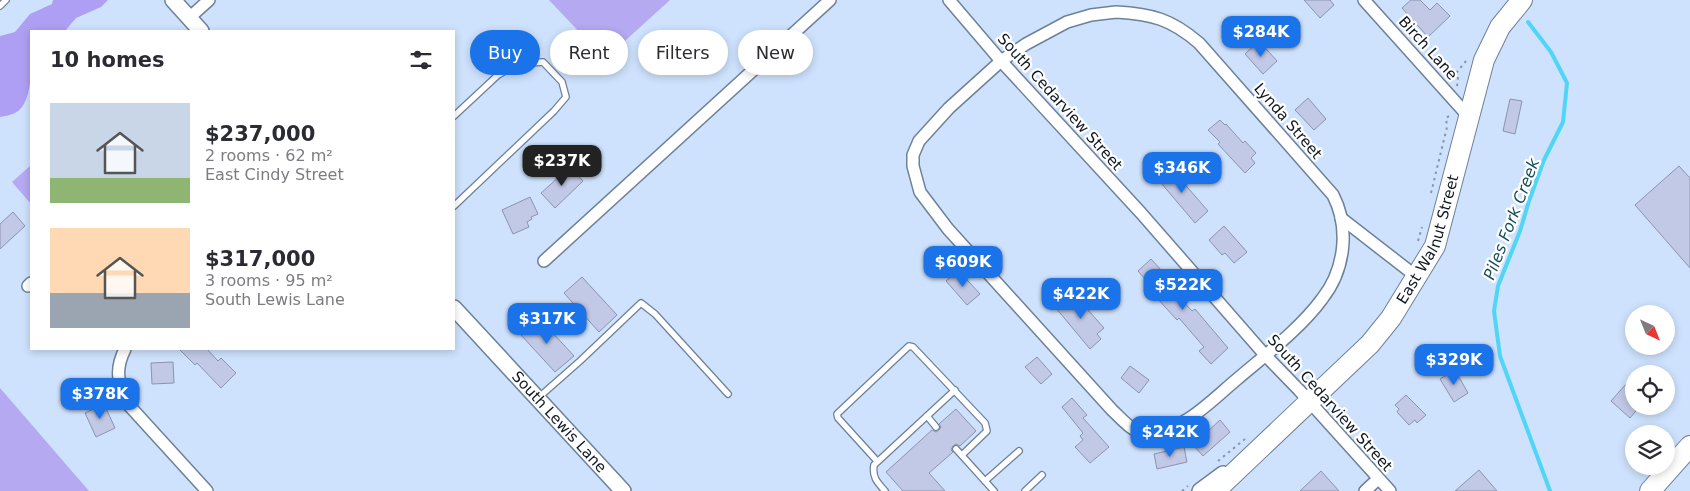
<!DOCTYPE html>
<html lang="en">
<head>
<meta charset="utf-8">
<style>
  body { margin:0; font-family:"DejaVu Sans",sans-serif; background:#f7f7f7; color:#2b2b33; height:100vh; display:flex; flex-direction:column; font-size:19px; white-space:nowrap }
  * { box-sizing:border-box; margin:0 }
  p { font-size:16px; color:#7c7c81 }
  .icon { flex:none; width:28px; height:28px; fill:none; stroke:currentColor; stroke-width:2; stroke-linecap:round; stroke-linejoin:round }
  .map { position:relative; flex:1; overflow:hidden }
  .drawer { position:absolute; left:30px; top:30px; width:425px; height:320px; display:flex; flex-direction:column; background:#fff; border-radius:0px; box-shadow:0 2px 8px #0003 }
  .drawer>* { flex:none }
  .banner { position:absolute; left:470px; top:30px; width:475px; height:45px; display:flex; gap:10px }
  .needle { width:32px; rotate:137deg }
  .fabs { position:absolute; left:1625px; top:305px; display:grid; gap:10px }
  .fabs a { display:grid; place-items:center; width:50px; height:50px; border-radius:50%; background:#fff; box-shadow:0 2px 8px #0003; font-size:25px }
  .price { position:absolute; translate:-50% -42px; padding:0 11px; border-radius:10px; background:#1a73e8; color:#fff; font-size:16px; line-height:32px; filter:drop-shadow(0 1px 2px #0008) }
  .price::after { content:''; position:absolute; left:50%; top:30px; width:15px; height:11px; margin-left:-8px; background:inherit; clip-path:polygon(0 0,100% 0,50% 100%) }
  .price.on { background:#222; color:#fff }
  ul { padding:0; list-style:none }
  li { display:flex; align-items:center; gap:15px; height:125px; padding:0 20px }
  li span { display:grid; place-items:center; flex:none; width:140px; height:100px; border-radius:0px; color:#555 }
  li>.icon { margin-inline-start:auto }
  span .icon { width:60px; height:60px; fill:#fffc; stroke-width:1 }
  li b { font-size:21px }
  h2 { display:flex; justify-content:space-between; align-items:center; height:60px; padding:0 20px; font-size:21px }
  .pill { padding:0 18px; border-radius:22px; background:#fff; box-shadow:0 2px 8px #0003; font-size:18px; line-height:45px }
  .pill.on { background:#1a73e8; color:#fff }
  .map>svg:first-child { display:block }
  .green { fill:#b5a9f2 }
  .forest { fill:#ae9ff4 }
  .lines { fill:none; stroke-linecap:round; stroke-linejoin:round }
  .stream { stroke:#51d5f6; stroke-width:4 }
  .building { fill:#c1c9e7; stroke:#8b93af }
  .lane-casing { stroke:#6e8199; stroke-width:8 }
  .street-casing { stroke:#6e8199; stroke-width:14 }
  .secondary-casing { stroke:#6e8199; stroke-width:18 }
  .highway-casing { stroke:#6e8199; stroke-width:22 }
  .path { stroke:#8696aa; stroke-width:2; stroke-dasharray:2.5 4; stroke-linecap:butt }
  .lane { stroke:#fff; stroke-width:5.5 }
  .street { stroke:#fff; stroke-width:11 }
  .secondary { stroke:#fff; stroke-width:15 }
  .highway { stroke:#fff; stroke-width:20 }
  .labels { text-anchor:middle; stroke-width:4.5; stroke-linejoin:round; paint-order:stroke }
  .street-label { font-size:15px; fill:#101821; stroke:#fff }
  .water-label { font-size:16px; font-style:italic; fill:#154d5b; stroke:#fff }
</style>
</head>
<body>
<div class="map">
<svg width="1690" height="491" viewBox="0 0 1690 491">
  <rect width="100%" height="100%" fill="#cee2fd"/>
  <g class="green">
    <polygon points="549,0 670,0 605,59"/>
    <polygon points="31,165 31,204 12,182"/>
    <polygon points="0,388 89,491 0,491"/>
  </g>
  <path class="forest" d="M53 0H108L101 7 76 18 65 31H31C31 51 36 103 15 113 11 115 5 116 0 117V36L15 32 30 14 52 4Z"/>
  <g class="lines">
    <polyline class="stream" points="1528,22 1551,52 1567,83 1563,122 1544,160 1529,201 1520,231 1498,286 1494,311 1500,356 1550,491"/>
  </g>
  <g class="building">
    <polygon points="1304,0 1330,0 1334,5 1320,18"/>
    <polygon points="1411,0 1420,0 1430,10 1437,3 1450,16 1428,37 1402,8"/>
    <polygon points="1259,41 1277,61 1263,74 1245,54"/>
    <polygon points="1308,98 1326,119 1314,130 1295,110"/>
    <polygon points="1510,99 1522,101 1515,134 1503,131"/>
    <polygon points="1220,120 1225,125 1226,124 1243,143 1245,141 1256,153 1251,158 1255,163 1245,173 1218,144 1220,142 1208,130"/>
    <polygon points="1169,166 1208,211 1195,223 1156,177"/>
    <polygon points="1679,166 1690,178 1690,268 1635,205"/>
    <polygon points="570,167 583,181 555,208 541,193"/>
    <polygon points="530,197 538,214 531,217 532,219 527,222 529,227 513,234 502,210"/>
    <polygon points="13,212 25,226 0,249 0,224"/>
    <polygon points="1224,226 1247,252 1234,263 1225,253 1222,255 1209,240"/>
    <polygon points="1151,259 1172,282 1176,278 1184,288 1177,295 1192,311 1195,309 1228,348 1211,364 1199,351 1204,347 1179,318 1177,320 1156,297 1158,294 1138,271"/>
    <polygon points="958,270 980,294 967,305 946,281"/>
    <polygon points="582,277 617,315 599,332 564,293"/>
    <polygon points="1068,296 1073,301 1079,296 1090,309 1088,310 1104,328 1097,334 1101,339 1090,349 1055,307"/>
    <polygon points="538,317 574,356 555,372 520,334"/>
    <polygon points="179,349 207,349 218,361 221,358 236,373 221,388 197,363 195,365"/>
    <polygon points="1037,357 1052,374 1041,384 1025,367"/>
    <polygon points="173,362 174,383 152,384 151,363"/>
    <polygon points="1130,366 1149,380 1139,393 1121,378"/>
    <polygon points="1455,370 1468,393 1454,402 1440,379"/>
    <polygon points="1634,375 1634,406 1640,406 1630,418 1611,401"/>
    <polygon points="1406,395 1426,415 1417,423 1415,420 1409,425 1397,412 1399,409 1395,405"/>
    <polygon points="1072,398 1087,415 1083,418 1109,447 1090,463 1075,447 1083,440 1080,436 1083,433 1062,407"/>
    <polygon points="104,404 115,428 96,437 85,413"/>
    <polygon points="956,409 976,431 960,446 956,444 953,446 951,450 953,452 929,473 945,491 903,491 886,472 932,430 936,432 939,430 941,427 939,424"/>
    <polygon points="1220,420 1230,432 1203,456 1193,445"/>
    <polygon points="1184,447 1187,462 1157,469 1154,454"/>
    <polygon points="1479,470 1497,491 1455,491"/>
    <polygon points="1321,471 1339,491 1300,491"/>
  </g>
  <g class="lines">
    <defs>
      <g id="lane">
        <polyline points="0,6 6,0"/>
        <polyline points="454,116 498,75 517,64 543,62 562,82 566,97 554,111 454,206"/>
        <polyline points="538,398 580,361 641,303 655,314 728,394"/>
        <polyline points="927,416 936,427"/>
        <polyline points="956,449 994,491"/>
        <polyline points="877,461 838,418 837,414 909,346 913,347 985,423 987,431 962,455"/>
        <polyline points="985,481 1019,451"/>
        <path d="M885 491C877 482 872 477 874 465L955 390"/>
        <polyline points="1025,491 1042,475"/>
      </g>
      <g id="street">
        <polyline points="949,0 1001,61 1141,213 1265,355 1299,390 1390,491"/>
        <polyline points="1364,0 1469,117"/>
        <path d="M1116 12C1152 14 1171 19 1199 43L1333 195C1350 228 1345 270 1322 299 1300 329 1264 356 1236 380 1211 401 1184 430 1150 434 1134 435 1123 420 1112 410L948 229 920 192 913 166V155L919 141 949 108 1001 61 1026 44 1067 22 1091 15Z"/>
        <polyline points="189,18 209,0"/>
        <polyline points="1341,218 1417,277"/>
        <polyline points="544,261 830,0"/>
        <polyline points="28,286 31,283"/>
        <path d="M125 349C115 369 118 380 125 401L207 491"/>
        <polyline points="1365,491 1378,479"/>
      </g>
      <g id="secondary">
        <polyline points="173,0 201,31"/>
        <path id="s1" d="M454 308 623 491"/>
        <polyline points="1200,491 1223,474"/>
      </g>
      <g id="highway">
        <path id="s2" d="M1215 491 1370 344 1391 318 1435 246 1484 60 1500 27 1522 0"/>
        <polyline points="1650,491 1690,446"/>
      </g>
    </defs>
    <use href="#lane" class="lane-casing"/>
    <use href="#street" class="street-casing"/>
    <use href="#secondary" class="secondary-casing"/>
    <use href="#highway" class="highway-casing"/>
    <g class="path">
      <polyline points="1457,86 1458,79 1457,72 1466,61"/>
      <polyline points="1431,193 1447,127 1446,118 1451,115"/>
      <polyline points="1418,241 1422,227"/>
      <polyline points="1218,461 1245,439"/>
      <polyline points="1182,491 1188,486"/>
    </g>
    <use href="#lane" class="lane"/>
    <use href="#street" class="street"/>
    <use href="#secondary" class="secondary"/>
    <use href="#highway" class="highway"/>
  </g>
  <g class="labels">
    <g class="street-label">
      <text transform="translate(1428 48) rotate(48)" y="5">Birch Lane</text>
      <text transform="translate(1060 102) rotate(48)" y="5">South Cedarview Street</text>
      <text transform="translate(1288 121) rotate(49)" y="5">Lynda Street</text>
      <text dy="5" stroke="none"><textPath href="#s2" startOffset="335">East Walnut Street</textPath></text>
      <text transform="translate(1330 403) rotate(48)" y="5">South Cedarview Street</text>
      <text dy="5" stroke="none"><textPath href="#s1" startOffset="155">South Lewis Lane</textPath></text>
    </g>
    <g class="water-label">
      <text transform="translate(1511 219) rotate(-69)" y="6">Piles Fork Creek</text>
    </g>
  </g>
</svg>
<div class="fabs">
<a><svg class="needle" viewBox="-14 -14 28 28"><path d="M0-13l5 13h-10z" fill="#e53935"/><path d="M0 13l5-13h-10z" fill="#7c7c81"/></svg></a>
<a><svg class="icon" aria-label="locate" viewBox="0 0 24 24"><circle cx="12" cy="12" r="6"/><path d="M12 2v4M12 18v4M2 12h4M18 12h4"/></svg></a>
<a><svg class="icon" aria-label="layers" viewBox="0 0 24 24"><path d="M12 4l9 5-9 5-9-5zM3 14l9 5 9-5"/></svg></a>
</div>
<b class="price" style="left:1261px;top:58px">$284K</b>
<b class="price on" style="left:562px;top:187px">$237K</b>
<b class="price" style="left:1182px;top:194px">$346K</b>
<b class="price" style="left:963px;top:288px">$609K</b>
<b class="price" style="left:1183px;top:311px">$522K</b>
<b class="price" style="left:1081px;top:320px">$422K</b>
<b class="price" style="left:547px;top:345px">$317K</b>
<b class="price" style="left:1454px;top:386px">$329K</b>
<b class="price" style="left:100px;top:420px">$378K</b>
<b class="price" style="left:1170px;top:458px">$242K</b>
<div class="banner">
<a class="pill on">Buy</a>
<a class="pill">Rent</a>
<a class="pill">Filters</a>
<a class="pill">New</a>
</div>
<section class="drawer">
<h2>10 homes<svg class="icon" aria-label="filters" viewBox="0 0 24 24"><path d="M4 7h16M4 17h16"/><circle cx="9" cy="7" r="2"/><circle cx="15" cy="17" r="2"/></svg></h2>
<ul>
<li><span style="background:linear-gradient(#c9d6e8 75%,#8fb573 0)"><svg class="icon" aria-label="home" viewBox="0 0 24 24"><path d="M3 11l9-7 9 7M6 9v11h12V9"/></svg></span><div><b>$237,000</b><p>2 rooms · 62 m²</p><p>East Cindy Street</p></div></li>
<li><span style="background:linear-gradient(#ffd9b3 65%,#9aa5b1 0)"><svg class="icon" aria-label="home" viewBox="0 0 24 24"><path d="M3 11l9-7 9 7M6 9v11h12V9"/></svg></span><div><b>$317,000</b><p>3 rooms · 95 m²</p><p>South Lewis Lane</p></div></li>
</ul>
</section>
</div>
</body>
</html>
